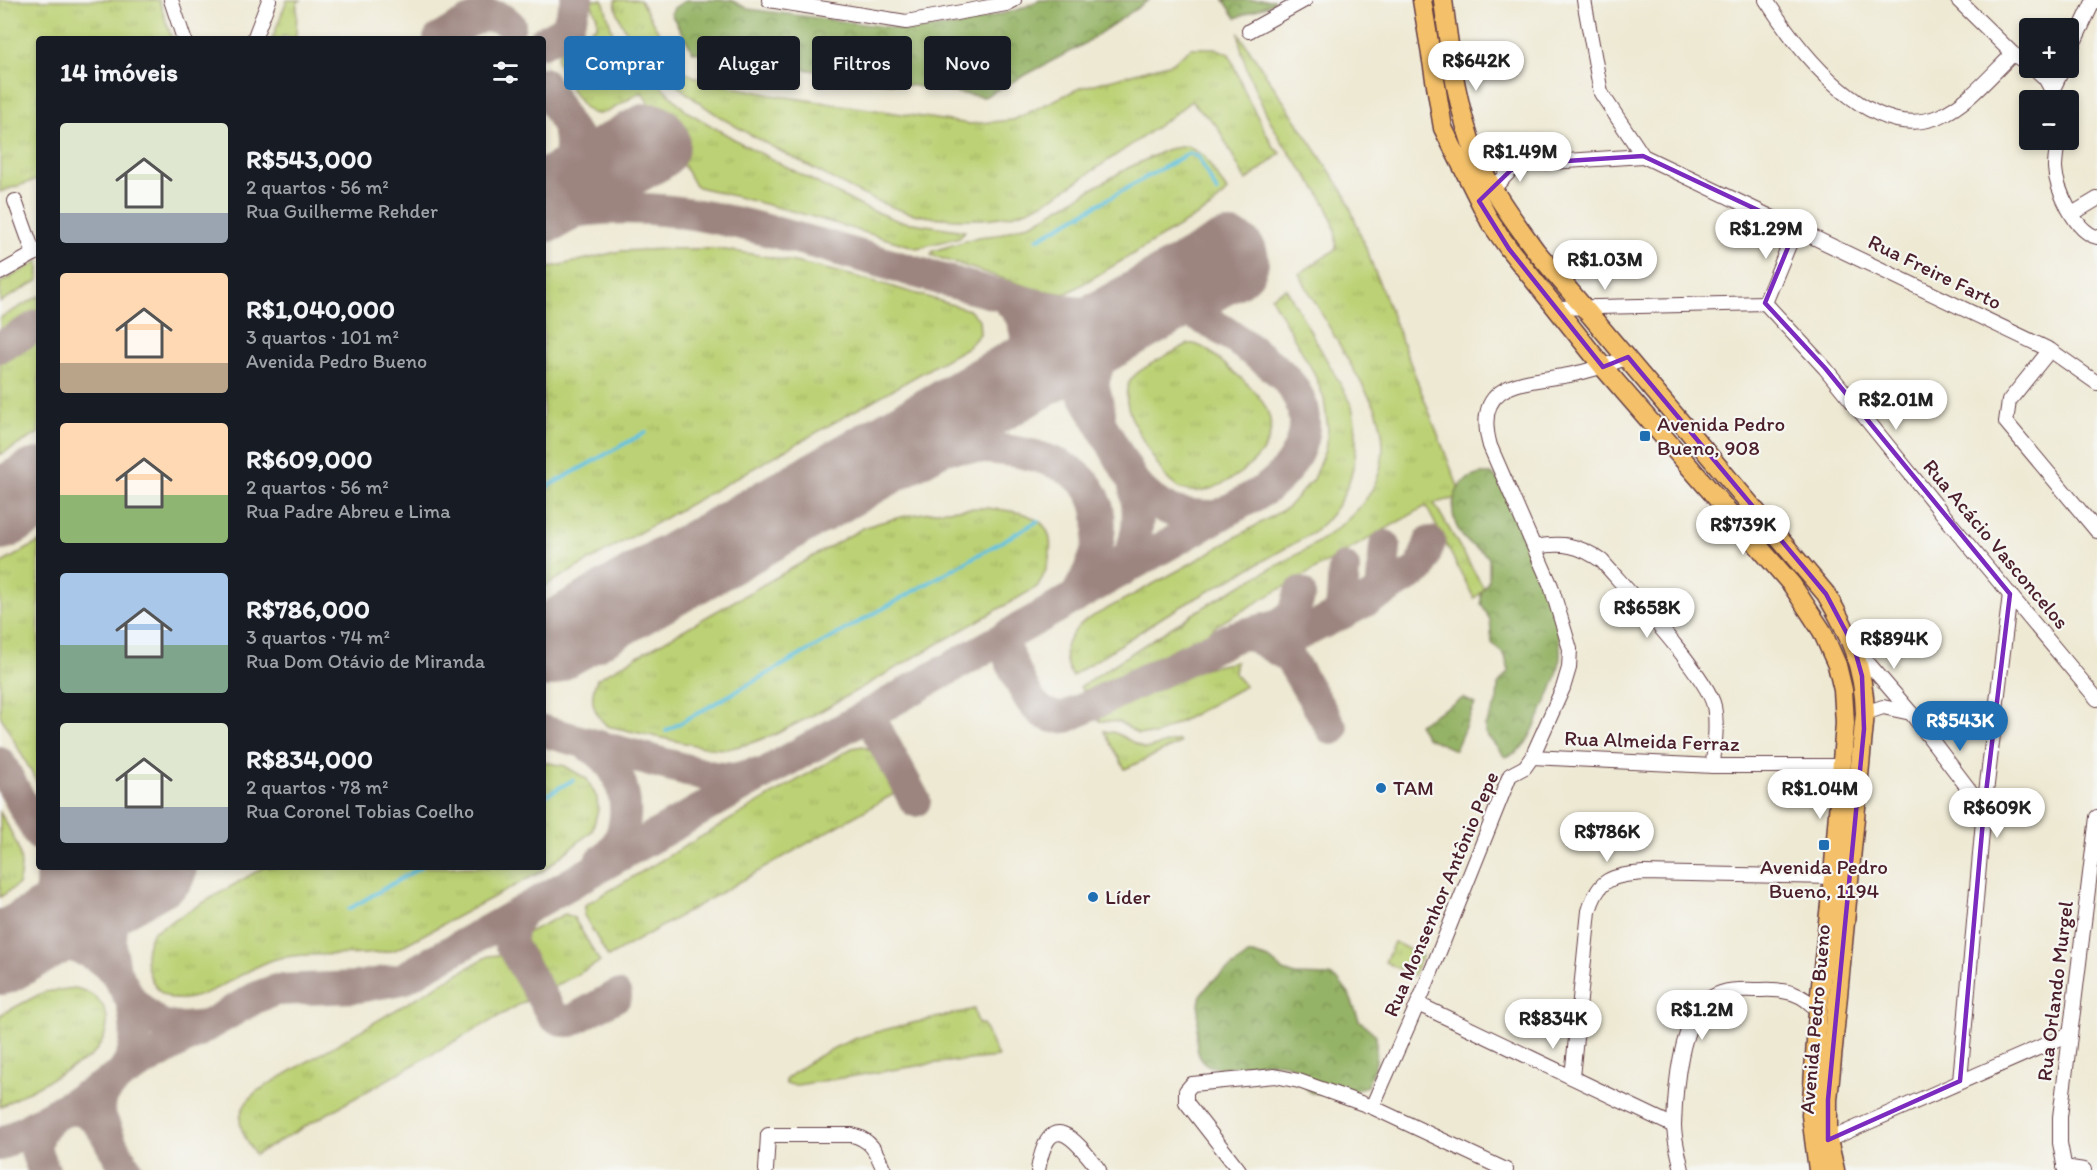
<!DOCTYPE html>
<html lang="pt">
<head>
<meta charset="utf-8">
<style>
  body { margin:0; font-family:Itim,sans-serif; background:#20242c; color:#f1f3f6; height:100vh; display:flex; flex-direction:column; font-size:22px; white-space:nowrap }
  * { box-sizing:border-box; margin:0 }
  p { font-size:20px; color:#9ea1a6 }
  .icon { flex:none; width:33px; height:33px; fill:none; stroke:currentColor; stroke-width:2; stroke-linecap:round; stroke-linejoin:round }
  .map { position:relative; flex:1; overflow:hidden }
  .panel { position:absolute; left:36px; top:36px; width:510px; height:834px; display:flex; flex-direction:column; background:#171b24; border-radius:6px; box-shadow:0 3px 9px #0003 }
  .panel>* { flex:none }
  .guide { position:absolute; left:564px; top:36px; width:570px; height:54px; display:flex; gap:12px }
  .buttons { position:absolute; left:2019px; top:18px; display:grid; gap:12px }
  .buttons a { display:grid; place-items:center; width:60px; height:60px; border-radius:6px; background:#171b24; box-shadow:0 3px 9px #0003; font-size:30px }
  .price { position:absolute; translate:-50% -51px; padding:0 14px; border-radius:21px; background:#fff; color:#222; font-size:20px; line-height:39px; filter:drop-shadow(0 2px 3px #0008) }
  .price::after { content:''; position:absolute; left:50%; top:36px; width:18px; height:14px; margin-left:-9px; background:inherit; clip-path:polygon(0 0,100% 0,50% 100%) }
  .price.selected { background:#1f6fb2; color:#fff }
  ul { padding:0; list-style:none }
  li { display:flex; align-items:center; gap:18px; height:150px; padding:0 24px }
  li span { display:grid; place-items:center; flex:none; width:168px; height:120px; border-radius:6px; color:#555 }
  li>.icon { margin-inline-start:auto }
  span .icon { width:72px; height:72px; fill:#fffc; stroke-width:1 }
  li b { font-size:26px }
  h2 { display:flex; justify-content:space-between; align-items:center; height:72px; padding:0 24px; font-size:26px }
  .pill { padding:0 21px; border-radius:6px; background:#171b24; box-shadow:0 3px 9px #0003; font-size:21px; line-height:54px }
  .pill.selected { background:#1f6fb2; color:#fff }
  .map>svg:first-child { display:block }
  .grass { fill:url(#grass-tufts); stroke:#837850; stroke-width:1.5 }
  .forest { fill:url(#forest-crowns); stroke:#706948; stroke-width:1.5 }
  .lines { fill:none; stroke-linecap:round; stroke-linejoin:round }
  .stream { stroke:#62c2e0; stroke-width:4 }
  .taxiway { stroke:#9c847f; stroke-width:32 }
  .runway { stroke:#9c847f; stroke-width:80 }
  .minor-casing { stroke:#633d44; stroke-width:16 }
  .major-casing { stroke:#633d44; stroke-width:21 }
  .minor { stroke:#fff; stroke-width:14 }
  .major { stroke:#f4c16a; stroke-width:18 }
  .marked { fill:none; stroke:#7b2cbf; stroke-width:4.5; stroke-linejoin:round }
  .poi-dot { fill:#1f6fb2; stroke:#f6f6f2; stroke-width:2 }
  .labels { text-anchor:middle; stroke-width:4.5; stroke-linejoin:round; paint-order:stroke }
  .street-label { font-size:21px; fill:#4a1f2b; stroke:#f6f6f2 }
  .poi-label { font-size:21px; fill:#4a1f2b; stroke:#f6f6f2; text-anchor:start }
</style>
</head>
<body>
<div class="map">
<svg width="2097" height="1170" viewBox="0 0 2097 1170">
  <defs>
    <pattern id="grass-tufts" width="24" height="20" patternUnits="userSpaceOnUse" patternTransform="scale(1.5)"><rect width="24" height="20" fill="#bcd175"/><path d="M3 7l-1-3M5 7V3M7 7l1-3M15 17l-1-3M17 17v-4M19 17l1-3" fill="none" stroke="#a3b365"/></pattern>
    <pattern id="forest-crowns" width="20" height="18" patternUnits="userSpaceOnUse" patternTransform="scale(1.5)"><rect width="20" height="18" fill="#95b366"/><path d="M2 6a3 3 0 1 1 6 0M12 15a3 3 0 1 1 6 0" fill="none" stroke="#7c9154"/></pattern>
  </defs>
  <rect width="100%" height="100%" fill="#f6f6f2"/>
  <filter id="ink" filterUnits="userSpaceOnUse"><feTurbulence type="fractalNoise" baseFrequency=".0167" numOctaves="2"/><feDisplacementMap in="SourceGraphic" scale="12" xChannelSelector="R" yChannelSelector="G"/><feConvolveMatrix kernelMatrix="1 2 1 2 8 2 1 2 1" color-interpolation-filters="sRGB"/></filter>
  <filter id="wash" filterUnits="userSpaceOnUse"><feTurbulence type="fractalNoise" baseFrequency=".008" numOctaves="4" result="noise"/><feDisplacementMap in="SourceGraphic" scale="24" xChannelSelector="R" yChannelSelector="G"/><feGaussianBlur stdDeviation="1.35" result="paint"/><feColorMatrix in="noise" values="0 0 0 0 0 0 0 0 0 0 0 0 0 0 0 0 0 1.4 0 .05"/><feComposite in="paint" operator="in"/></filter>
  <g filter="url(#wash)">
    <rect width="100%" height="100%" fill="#eee9d3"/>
    <g class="grass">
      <polygon points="0,0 159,0 172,39 39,39 39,179 0,192"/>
      <polygon points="287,0 301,0 297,3 296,39 283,36 281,39 272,39"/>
      <path d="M590 0H603L613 34 620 44 686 111 739 142 863 207 899 221 965 231 960 237 917 248 803 214 695 186 674 148 685 139 669 112 658 120 642 92C605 110 596 133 570 87 565 78 557 68 557 57L563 46 597 26V17Z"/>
      <path d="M615 0H640L675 60 685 72 701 80 772 95 970 124 1013 120 1080 88 1172 63 1191 48H1215L1229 54 1248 99 1274 148 1281 153 1246 181 1217 126 1191 101C1159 127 1125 149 1091 172 1066 189 1041 208 1011 215 982 222 931 220 903 211 869 200 836 181 805 164 746 133 690 105 645 54 630 37 617 23 615 0Z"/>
      <path d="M1239 34 1345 194 1462 497 1434 503 1485 590 1474 598 1426 506 1217 625 1186 652 1127 679 1083 691 1080 687C1130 654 1181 620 1234 589 1303 549 1412 511 1376 409L1299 274 1336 249C1340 206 1301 173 1281 140 1265 113 1241 65 1239 34Z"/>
      <polygon points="1187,146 1204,156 1227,191 1212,207 1066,294 1035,289 931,255 933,251 978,237 997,235 1035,222 1128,168 1168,149"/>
      <path d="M666 249C685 249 706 248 725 250 808 261 890 285 969 310L979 319 980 334 968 347 543 587V269L621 251Z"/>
      <polygon points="39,261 39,280 0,302 0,283"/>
      <path d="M1286 288 1351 403C1364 450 1352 501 1313 533L1166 615 1072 676C1059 654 1066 637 1084 621L1181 569 1288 507 1313 479 1325 450 1328 430 1324 399 1314 373 1271 297Z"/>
      <polygon points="39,296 39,315 0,337 0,318"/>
      <polygon points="39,338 39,433 0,455 0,360"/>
      <path d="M1188 344C1203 342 1219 360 1230 369 1272 401 1291 436 1240 473 1212 493 1180 504 1159 467 1147 446 1112 400 1133 377 1144 365 1173 353 1188 344Z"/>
      <path d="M988 508C1003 510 1024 511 1037 520 1060 534 1049 569 1037 587L821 711 776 734 748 744 727 749 708 748 607 726C592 712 589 698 597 679L863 528C903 514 945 508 988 508Z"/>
      <polygon points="39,542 39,786 0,715 0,564"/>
      <polygon points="1236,662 1234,673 1245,686 1156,735 1138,734 1119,722 1100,721 1097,717 1193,670"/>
      <polygon points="1104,731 1116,733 1145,749 1178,740 1180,743 1125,769"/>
      <polygon points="863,746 878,755 899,791 608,957 584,915 585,905 852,748"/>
      <path d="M543 762 565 766 587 779 597 798 598 810 592 831 544 870 395 950C356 959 315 950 276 959 239 968 173 1033 150 976 144 961 145 946 153 932L264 867H543Z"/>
      <path d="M0 812C14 837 27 856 18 885L0 897Z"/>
      <polygon points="565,914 574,918 600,962 550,989 521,942 524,934"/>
      <polygon points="1394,942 1422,956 1413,976 1385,962"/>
      <path d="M499 955 507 959 529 999 255 1155C239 1128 231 1115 257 1091L488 956Z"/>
      <path d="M75 988C114 997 116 1033 89 1058L0 1107V1015L44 992Z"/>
      <path d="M974 1009 978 1024H983L998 1057 936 1063 797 1085 786 1084 785 1080C847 1028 901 1028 974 1009Z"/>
    </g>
    <g class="forest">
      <polygon points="686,0 731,0 748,9 909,30 957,26 1020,9 1040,0 1149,0 1082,45 984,97 693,52 671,14 674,8"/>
      <polygon points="1224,0 1274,0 1275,2 1236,18"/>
      <path d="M1481 474H1491L1499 480C1520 526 1569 618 1559 666 1556 684 1546 701 1539 717 1531 735 1525 752 1505 757L1485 733V726L1497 702 1498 685 1509 671 1505 656 1492 643 1490 620 1481 603V593L1489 580V558C1484 552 1480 550 1474 547 1456 535 1448 513 1456 493 1461 481 1469 477 1481 474Z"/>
      <polygon points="1463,698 1475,704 1455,750 1426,737 1418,724"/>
      <path d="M1253 954 1269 959 1284 971 1295 975 1330 976 1339 981 1349 994 1359 1020 1376 1035V1062L1367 1086 1347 1094 1311 1093 1305 1087 1306 1076C1271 1035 1189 1107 1197 1030 1199 1020 1197 1002 1202 994 1212 977 1234 967 1248 955Z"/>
    </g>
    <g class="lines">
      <g class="stream">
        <polyline points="1037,239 1189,153 1198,157 1217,192"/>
        <polyline points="543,489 646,432"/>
        <polyline points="666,731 1038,521"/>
        <polyline points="543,797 573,780"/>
        <polyline points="349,909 421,867"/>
      </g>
      <g class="taxiway">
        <path d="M439 39C461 27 488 3 510 25"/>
        <polyline points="543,42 566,29 577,0"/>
        <polyline points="543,83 568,127"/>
        <path d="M543 202C567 177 575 163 568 127L590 153 607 167"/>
        <polyline points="1016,300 1042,321 1133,481"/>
        <polyline points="0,347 39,325"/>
        <path d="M999 390C1007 382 1016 375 1021 364 1031 345 1026 315 1009 302"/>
        <polyline points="1100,413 1093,383 1104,346 1127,326"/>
        <path d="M855 471C880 463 904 453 930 449 957 445 984 447 1011 451 1069 460 1113 485 1096 552 1092 568 1083 583 1075 598"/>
        <path d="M1115 573C1141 547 1141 515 1133 481 1159 513 1180 516 1219 516"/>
        <polyline points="1381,593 1420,569 1430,542"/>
        <polyline points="1341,614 1381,593 1385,546"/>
        <path d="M1009 657C1021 682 1032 722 1066 717L1234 637 1276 626 1294 614 1300 593"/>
        <polyline points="868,714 915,801"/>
        <polyline points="1332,729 1289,657 1250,634 1290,639 1341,614 1344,568"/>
        <polyline points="543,731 713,777 734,779 753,774"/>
        <path d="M589 746C624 763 637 818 613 850 609 855 603 859 599 863"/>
        <polyline points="0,763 39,835"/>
        <polyline points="57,867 131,1000"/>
        <path d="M67 867C91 881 112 880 139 877"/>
        <polyline points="522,911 513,926 510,943 553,1016 564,1021 571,1021 616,996"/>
        <path d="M31 939C43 917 56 893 50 867"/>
        <path d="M10 950C49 940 80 939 111 968"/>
        <path d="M114 964C104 929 118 904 139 877"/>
        <path d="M0 1145 257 997 276 990 358 987 402 979 1266 489C1302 462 1320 417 1286 379 1275 366 1260 357 1247 347 1223 329 1195 311 1165 304 1149 301 1132 307 1116 310 1098 313 1083 314 1066 311 981 293 898 266 815 243 722 218 639 194 543 218"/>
        <polyline points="113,1147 127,1170"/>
        <path d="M44 1170C40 1162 35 1153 36 1144 39 1121 66 1101 88 1114 100 1121 106 1135 113 1147L98 1110C101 1095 106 1089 117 1079 140 1056 138 1029 131 1000 160 1029 166 1031 207 1026"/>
      </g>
      <g class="runway">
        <polyline points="543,203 650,143"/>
        <polyline points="0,510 39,488"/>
        <polyline points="543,648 1229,260"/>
        <polyline points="0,955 157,867"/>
      </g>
    </g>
  </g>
  <g filter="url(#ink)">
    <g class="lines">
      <defs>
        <g id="minor">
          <polyline points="171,0 184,39"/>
          <polyline points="769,0 906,22 1006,4 1014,0"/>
          <polyline points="1584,0 1601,93 1643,156 2050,350 2097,383"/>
          <path d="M1766 0C1798 50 1871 146 1940 116 1969 103 1991 75 2013 54"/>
          <polyline points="1958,0 2013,54 2030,65"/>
          <polyline points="1249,31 1305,0"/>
          <polyline points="254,39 269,0"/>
          <polyline points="2068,55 2094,0"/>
          <polyline points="2034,68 2045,78 2057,100"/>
          <polyline points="2053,89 2063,68"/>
          <path d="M2058 140C2057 149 2055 158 2055 168 2056 188 2075 232 2097 237"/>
          <polyline points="1478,160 1536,163 1643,156"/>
          <polyline points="1493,189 1511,170 1525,166"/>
          <polyline points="15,201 34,254"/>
          <polyline points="2072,214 2097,199"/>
          <polyline points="0,273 39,251"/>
          <polyline points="1765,303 1796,228"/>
          <polyline points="1556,308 1765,303 1825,368 1951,524 2097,699"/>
          <polyline points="2050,350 2009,401 2006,422 2097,531"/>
          <path d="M1535 547C1563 542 1579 545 1602 561 1627 590 1707 675 1714 706 1718 726 1714 746 1713 766"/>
          <polyline points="1856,649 1911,713 1984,809"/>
          <polyline points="1865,713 1883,707 1911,713"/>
          <polyline points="1532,757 1713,766 1842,766"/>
          <polyline points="1418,1004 1674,1126"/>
          <path d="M1572 1077 1589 911C1599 878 1611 876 1643 873L1833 877"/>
          <polyline points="1960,1081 1984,809 2010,594"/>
          <path d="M1372 1107 1423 992 1510 775 1525 767 1532 757 1563 688 1569 668 1570 649 1551 586 1490 446C1472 381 1523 383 1569 375 1590 371 1608 365 1628 357"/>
          <polyline points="1828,1140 2070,1034"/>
          <polyline points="2064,1167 2084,1170"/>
          <path d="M766 1170 768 1135H852C872 1140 876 1152 884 1170"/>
          <path d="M1038 1170C1049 1107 1074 1137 1099 1170"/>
          <polyline points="1239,1170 1186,1102 1186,1091 1192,1084 1275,1076 1299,1081 1372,1107 1506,1170"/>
          <path d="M1682 1170C1679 1155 1674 1140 1674 1125 1675 1091 1680 1015 1712 997 1727 988 1745 990 1762 990 1785 989 1804 993 1818 1012"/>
          <polyline points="2065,1170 2060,1143 2060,1117 2097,817"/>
        </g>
        <g id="major">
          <polyline points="1422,0 1443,128 1490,222 1509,249 1603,367 1792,585 1822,631 1837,665 1843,690 1845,723 1833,877 1818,1012 1811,1115 1818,1170"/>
          <path d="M1443 0C1450 53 1456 108 1477 158 1492 192 1514 221 1536 251L1826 594C1849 632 1864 668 1865 713L1828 1100V1140L1835 1170"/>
        </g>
      </defs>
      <use href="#minor" class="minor-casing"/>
      <use href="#major" class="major-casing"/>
      <use href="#minor" class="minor"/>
      <use href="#major" class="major"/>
    </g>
  </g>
  <path class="marked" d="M1643 156 1796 228 1765 303 1825 368 2010 594 1984 809 1960 1081 1828 1140V1100L1864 729 1862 676 1854 647 1826 594 1628 357 1603 367 1509 249 1479 201 1511 170 1536 163Z"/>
  <g class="poi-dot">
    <rect x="1639" y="430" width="12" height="12" rx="3"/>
    <circle cx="1381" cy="788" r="6"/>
    <rect x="1818" y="839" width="12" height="12" rx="3"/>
    <circle cx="1093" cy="897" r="6"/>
  </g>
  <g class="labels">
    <g class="street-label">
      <text transform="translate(1935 272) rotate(26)" y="7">Rua Freire Farto</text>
      <text transform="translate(1996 544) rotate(50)" y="7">Rua Acácio Vasconcelos</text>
      <text transform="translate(1652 741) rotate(2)" y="7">Rua Almeida Ferraz</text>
      <text transform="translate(1441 894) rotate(-67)" y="7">Rua Monsenhor Antônio Pepe</text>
      <text transform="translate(2055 991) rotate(-83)" y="7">Rua Orlando Murgel</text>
      <text transform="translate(1815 1019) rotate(-85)" y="7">Avenida Pedro Bueno</text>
    </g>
    <g class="poi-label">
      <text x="1657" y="431">Avenida Pedro<tspan x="1657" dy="24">Bueno, 908</tspan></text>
      <text x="1393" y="795">TAM</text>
      <text x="1824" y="874" text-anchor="middle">Avenida Pedro<tspan x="1824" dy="24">Bueno, 1194</tspan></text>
      <text x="1105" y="904">Líder</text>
    </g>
  </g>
</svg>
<div class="buttons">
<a>+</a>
<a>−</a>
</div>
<b class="price" style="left:1476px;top:92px">R$642K</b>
<b class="price" style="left:1520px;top:183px">R$1.49M</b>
<b class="price" style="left:1766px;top:260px">R$1.29M</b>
<b class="price" style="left:1605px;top:291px">R$1.03M</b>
<b class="price" style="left:1896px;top:431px">R$2.01M</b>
<b class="price" style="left:1743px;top:556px">R$739K</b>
<b class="price" style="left:1647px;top:639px">R$658K</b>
<b class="price" style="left:1894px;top:670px">R$894K</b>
<b class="price selected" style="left:1960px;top:752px">R$543K</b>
<b class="price" style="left:1820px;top:820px">R$1.04M</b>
<b class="price" style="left:1997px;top:839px">R$609K</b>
<b class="price" style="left:1607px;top:863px">R$786K</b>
<b class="price" style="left:1702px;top:1041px">R$1.2M</b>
<b class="price" style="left:1553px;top:1050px">R$834K</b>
<div class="guide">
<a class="pill selected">Comprar</a>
<a class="pill">Alugar</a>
<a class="pill">Filtros</a>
<a class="pill">Novo</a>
</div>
<section class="panel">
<h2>14 imóveis<svg class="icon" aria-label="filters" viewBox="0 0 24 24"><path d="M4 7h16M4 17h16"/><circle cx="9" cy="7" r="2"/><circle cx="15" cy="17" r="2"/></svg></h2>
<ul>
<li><span style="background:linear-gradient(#dfe7d0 75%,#9aa5b1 0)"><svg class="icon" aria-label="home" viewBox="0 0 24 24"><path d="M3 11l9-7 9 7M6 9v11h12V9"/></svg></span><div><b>R$543,000</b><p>2 quartos · 56 m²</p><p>Rua Guilherme Rehder</p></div></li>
<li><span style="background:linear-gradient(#ffd9b3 75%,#b9a48a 0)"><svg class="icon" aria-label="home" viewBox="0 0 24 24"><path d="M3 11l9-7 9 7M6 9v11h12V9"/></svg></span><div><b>R$1,040,000</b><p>3 quartos · 101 m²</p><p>Avenida Pedro Bueno</p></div></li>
<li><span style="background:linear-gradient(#ffd9b3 60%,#8fb573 0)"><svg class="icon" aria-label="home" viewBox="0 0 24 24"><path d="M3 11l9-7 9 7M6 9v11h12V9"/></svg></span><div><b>R$609,000</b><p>2 quartos · 56 m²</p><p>Rua Padre Abreu e Lima</p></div></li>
<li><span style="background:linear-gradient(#a9c7e8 60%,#7fa58c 0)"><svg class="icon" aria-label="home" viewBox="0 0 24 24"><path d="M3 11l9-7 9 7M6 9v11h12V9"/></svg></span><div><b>R$786,000</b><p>3 quartos · 74 m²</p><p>Rua Dom Otávio de Miranda</p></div></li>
<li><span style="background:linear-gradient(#dfe7d0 70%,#9aa5b1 0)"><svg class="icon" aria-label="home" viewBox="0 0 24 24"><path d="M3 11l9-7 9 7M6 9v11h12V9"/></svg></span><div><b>R$834,000</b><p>2 quartos · 78 m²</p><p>Rua Coronel Tobias Coelho</p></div></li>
</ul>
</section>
</div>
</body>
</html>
